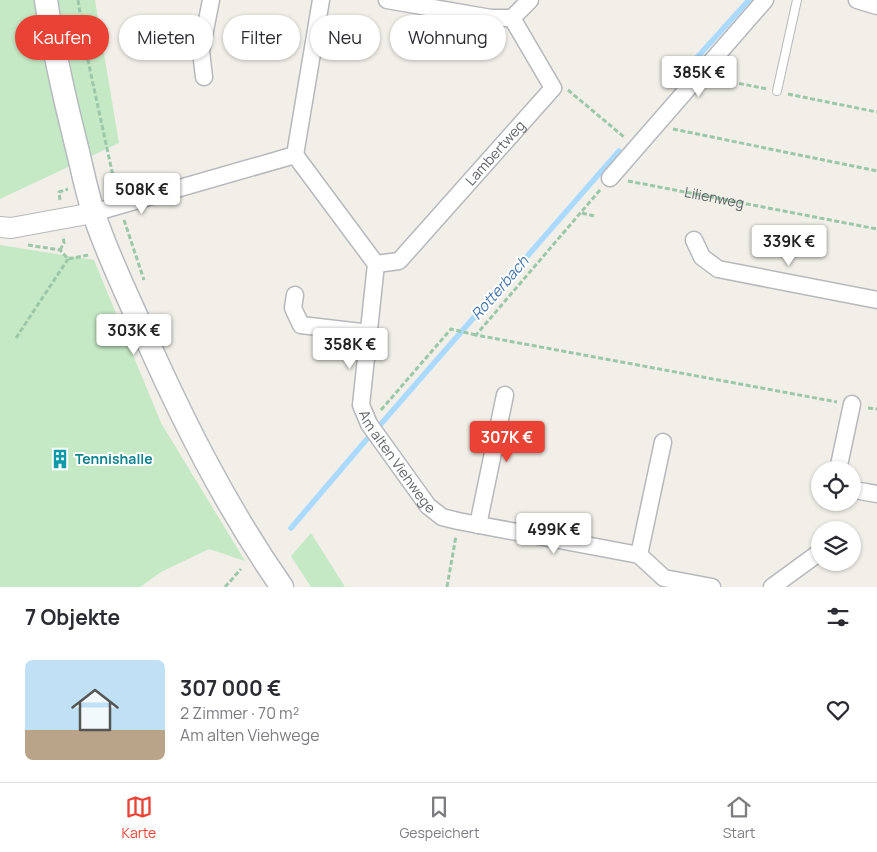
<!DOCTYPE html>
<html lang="de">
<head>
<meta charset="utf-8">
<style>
  body { margin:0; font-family:Manrope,sans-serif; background:#f7f7f7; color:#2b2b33; height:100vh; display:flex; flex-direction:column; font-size:19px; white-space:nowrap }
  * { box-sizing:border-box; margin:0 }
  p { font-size:16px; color:#7c7c81 }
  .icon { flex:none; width:28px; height:28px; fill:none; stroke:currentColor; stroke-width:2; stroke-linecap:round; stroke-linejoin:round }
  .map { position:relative; height:587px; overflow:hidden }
  .panel { display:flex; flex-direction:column; background:#fff; flex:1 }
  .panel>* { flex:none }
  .guide { position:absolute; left:15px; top:15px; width:500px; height:45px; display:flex; gap:10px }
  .controls { position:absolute; left:811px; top:461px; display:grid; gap:10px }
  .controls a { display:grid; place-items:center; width:50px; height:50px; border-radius:50%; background:#fff; box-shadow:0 1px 4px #0004; font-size:25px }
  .price { position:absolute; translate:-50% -42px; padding:0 11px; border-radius:5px; background:#fff; color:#222; font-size:16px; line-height:32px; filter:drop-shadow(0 1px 2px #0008) }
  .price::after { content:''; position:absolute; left:50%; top:30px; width:15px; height:11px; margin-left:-8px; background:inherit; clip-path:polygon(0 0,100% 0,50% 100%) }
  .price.current { background:#ea4335; color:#fff }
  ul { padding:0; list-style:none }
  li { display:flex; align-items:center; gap:15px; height:125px; padding:0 25px }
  li span { display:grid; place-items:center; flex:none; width:140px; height:100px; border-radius:8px; color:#555 }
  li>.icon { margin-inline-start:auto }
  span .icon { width:60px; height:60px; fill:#fffc; stroke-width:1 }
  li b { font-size:21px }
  h2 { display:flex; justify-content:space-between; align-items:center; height:60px; padding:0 25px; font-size:21px }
  .pill { padding:0 18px; border-radius:22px; background:#fff; box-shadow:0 1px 4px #0004; font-size:18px; line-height:45px }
  .pill.current { background:#ea4335; color:#fff }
  .menu { display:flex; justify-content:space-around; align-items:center; height:70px; border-top:1px solid #e1e1e2; background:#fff; font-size:14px; color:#7c7c81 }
  .menu a { display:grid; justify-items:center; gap:2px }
  .menu .current { color:#ea4335 }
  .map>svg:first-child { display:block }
  .green { fill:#c5e8c5 }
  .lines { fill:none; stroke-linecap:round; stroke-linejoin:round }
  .stream { stroke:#aadaff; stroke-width:5.5 }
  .service-casing { stroke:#b5b8bc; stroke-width:10 }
  .minor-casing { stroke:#b5b8bc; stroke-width:19 }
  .tertiary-casing { stroke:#b5b8bc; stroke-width:22 }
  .secondary-casing { stroke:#b6babf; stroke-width:25 }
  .path { stroke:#9cc7a9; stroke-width:3; stroke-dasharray:5 2.5; stroke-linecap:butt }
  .service { stroke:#fff; stroke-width:8 }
  .minor { stroke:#fff; stroke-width:16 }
  .tertiary { stroke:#fff; stroke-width:20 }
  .secondary { stroke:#fff; stroke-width:22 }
  .labels { text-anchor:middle; stroke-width:4; stroke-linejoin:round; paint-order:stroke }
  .street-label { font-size:14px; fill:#5f6368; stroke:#fff }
  .culture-label { font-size:14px; font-weight:bold; fill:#0d838f; stroke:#fff; text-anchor:start }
  .water-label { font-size:15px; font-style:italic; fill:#4174aa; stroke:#fff }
</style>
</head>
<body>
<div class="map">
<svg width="877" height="587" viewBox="0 0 877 587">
  <rect width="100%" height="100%" fill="#f1efe8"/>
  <g class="green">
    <polygon points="0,0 95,0 119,143 0,199"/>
    <polygon points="0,245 94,260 161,423 245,561 209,549 161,572 140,587 0,587"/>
    <polygon points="311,533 345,587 311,587 291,556"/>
  </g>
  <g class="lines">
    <g class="stream">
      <polyline points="693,62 749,0"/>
      <polyline points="380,425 619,151"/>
      <polyline points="291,528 367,439"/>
    </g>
    <defs>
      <polyline id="service" points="777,91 797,0"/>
      <g id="minor">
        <polyline points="387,0 491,18 512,18 530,0"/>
        <polyline points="857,0 877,6"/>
        <polyline points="204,77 201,51 211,0"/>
        <path id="s2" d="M295 155 376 264 361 405 369 424 428 506 442 517 458 521 639 555 664 578 712 587"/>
        <polyline points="295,155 321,0"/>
        <polyline points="610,178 765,0"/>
        <polyline points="93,213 295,155"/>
        <polyline points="694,240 702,257 718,269 877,300"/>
        <path id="s3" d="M376 264 399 261 553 88 512 18"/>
        <polyline points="295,295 293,308 301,325 370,333"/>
        <polyline points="838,470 852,404"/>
        <polyline points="860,491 877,494"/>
        <polyline points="478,525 505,395"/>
        <polyline points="639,555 663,442"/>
        <polyline points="772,587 820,552"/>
      </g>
      <polyline id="tertiary" points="0,227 11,228 93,213"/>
      <path id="secondary" d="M46 0C53 49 64 96 76 144 82 167 86 191 94 214 106 251 123 286 139 322 180 415 224 504 282 587"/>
    </defs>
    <use href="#service" class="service-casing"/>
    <use href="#minor" class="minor-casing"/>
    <use href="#tertiary" class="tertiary-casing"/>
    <use href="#secondary" class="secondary-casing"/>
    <g class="path">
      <polyline points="78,0 87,56 116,190"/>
      <polyline points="717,79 767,89"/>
      <polyline points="568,90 624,137"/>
      <polyline points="788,94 877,112"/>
      <polyline points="673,129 877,171"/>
      <path id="s1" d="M628 181 877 229"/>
      <polyline points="600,190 476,335 837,402"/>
      <polyline points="60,200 59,192 68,189"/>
      <polyline points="582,213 594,216"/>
      <polyline points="124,220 144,280"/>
      <polyline points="28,245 60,250 68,259 89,255"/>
      <polyline points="60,250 64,243 63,236"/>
      <polyline points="16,338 68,259"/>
      <polyline points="868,408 877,409"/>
      <polyline points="381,410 451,329 476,335"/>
      <polyline points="225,587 241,569"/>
      <polyline points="447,587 456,536"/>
    </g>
    <use href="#service" class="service"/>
    <use href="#minor" class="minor"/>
    <use href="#tertiary" class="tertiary"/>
    <use href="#secondary" class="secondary"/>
  </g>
  <defs>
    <symbol id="building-bare" viewBox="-9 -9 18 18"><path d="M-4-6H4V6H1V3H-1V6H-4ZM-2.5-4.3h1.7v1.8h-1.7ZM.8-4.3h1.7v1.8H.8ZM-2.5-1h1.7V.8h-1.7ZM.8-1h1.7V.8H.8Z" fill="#0f9aa8" stroke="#fff" stroke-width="2.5" paint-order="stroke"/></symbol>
  </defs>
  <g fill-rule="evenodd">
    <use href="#building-bare" x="46" y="445" width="28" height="28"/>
  </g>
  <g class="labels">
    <g class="street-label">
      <text dy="5" stroke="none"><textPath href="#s3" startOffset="168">Lambertweg</textPath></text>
      <text dy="5" stroke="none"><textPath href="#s1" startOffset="88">Lilienweg</textPath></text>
      <text dy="5" stroke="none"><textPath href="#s2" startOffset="345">Am alten Viehwege</textPath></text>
    </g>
    <g class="culture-label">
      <text x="75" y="464">Tennishalle</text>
    </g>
    <g class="water-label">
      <text transform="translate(500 288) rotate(-49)" y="5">Rotterbach</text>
    </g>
  </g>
</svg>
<div class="controls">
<a><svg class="icon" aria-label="locate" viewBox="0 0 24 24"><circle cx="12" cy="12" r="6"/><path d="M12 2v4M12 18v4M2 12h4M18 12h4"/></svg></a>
<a><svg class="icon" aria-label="layers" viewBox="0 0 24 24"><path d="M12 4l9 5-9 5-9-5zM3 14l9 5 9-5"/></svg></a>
</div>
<b class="price" style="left:699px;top:98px">385K €</b>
<b class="price" style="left:142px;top:215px">508K €</b>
<b class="price" style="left:789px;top:267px">339K €</b>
<b class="price" style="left:134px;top:356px">303K €</b>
<b class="price" style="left:350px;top:370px">358K €</b>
<b class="price current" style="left:507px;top:463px">307K €</b>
<b class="price" style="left:554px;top:555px">499K €</b>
<div class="guide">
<a class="pill current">Kaufen</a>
<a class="pill">Mieten</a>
<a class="pill">Filter</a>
<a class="pill">Neu</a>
<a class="pill">Wohnung</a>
</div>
</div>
<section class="panel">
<h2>7 Objekte<svg class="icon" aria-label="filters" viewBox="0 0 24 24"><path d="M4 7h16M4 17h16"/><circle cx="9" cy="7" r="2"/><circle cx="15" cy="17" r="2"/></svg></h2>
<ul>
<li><span style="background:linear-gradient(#bfe0f5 70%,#b9a48a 0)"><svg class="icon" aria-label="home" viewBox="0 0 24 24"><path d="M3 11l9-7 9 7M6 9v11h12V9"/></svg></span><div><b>307 000 €</b><p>2 Zimmer · 70 m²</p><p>Am alten Viehwege</p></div><svg class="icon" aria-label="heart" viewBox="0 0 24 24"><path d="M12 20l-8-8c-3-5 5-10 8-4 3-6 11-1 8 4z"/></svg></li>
</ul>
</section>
<nav class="menu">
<a class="current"><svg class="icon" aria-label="map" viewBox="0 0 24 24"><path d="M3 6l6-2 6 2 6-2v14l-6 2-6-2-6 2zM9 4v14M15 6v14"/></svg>Karte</a>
<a><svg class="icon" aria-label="saved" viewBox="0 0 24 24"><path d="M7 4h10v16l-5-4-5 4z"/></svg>Gespeichert</a>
<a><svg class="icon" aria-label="home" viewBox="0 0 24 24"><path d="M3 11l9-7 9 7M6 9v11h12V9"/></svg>Start</a>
</nav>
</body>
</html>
